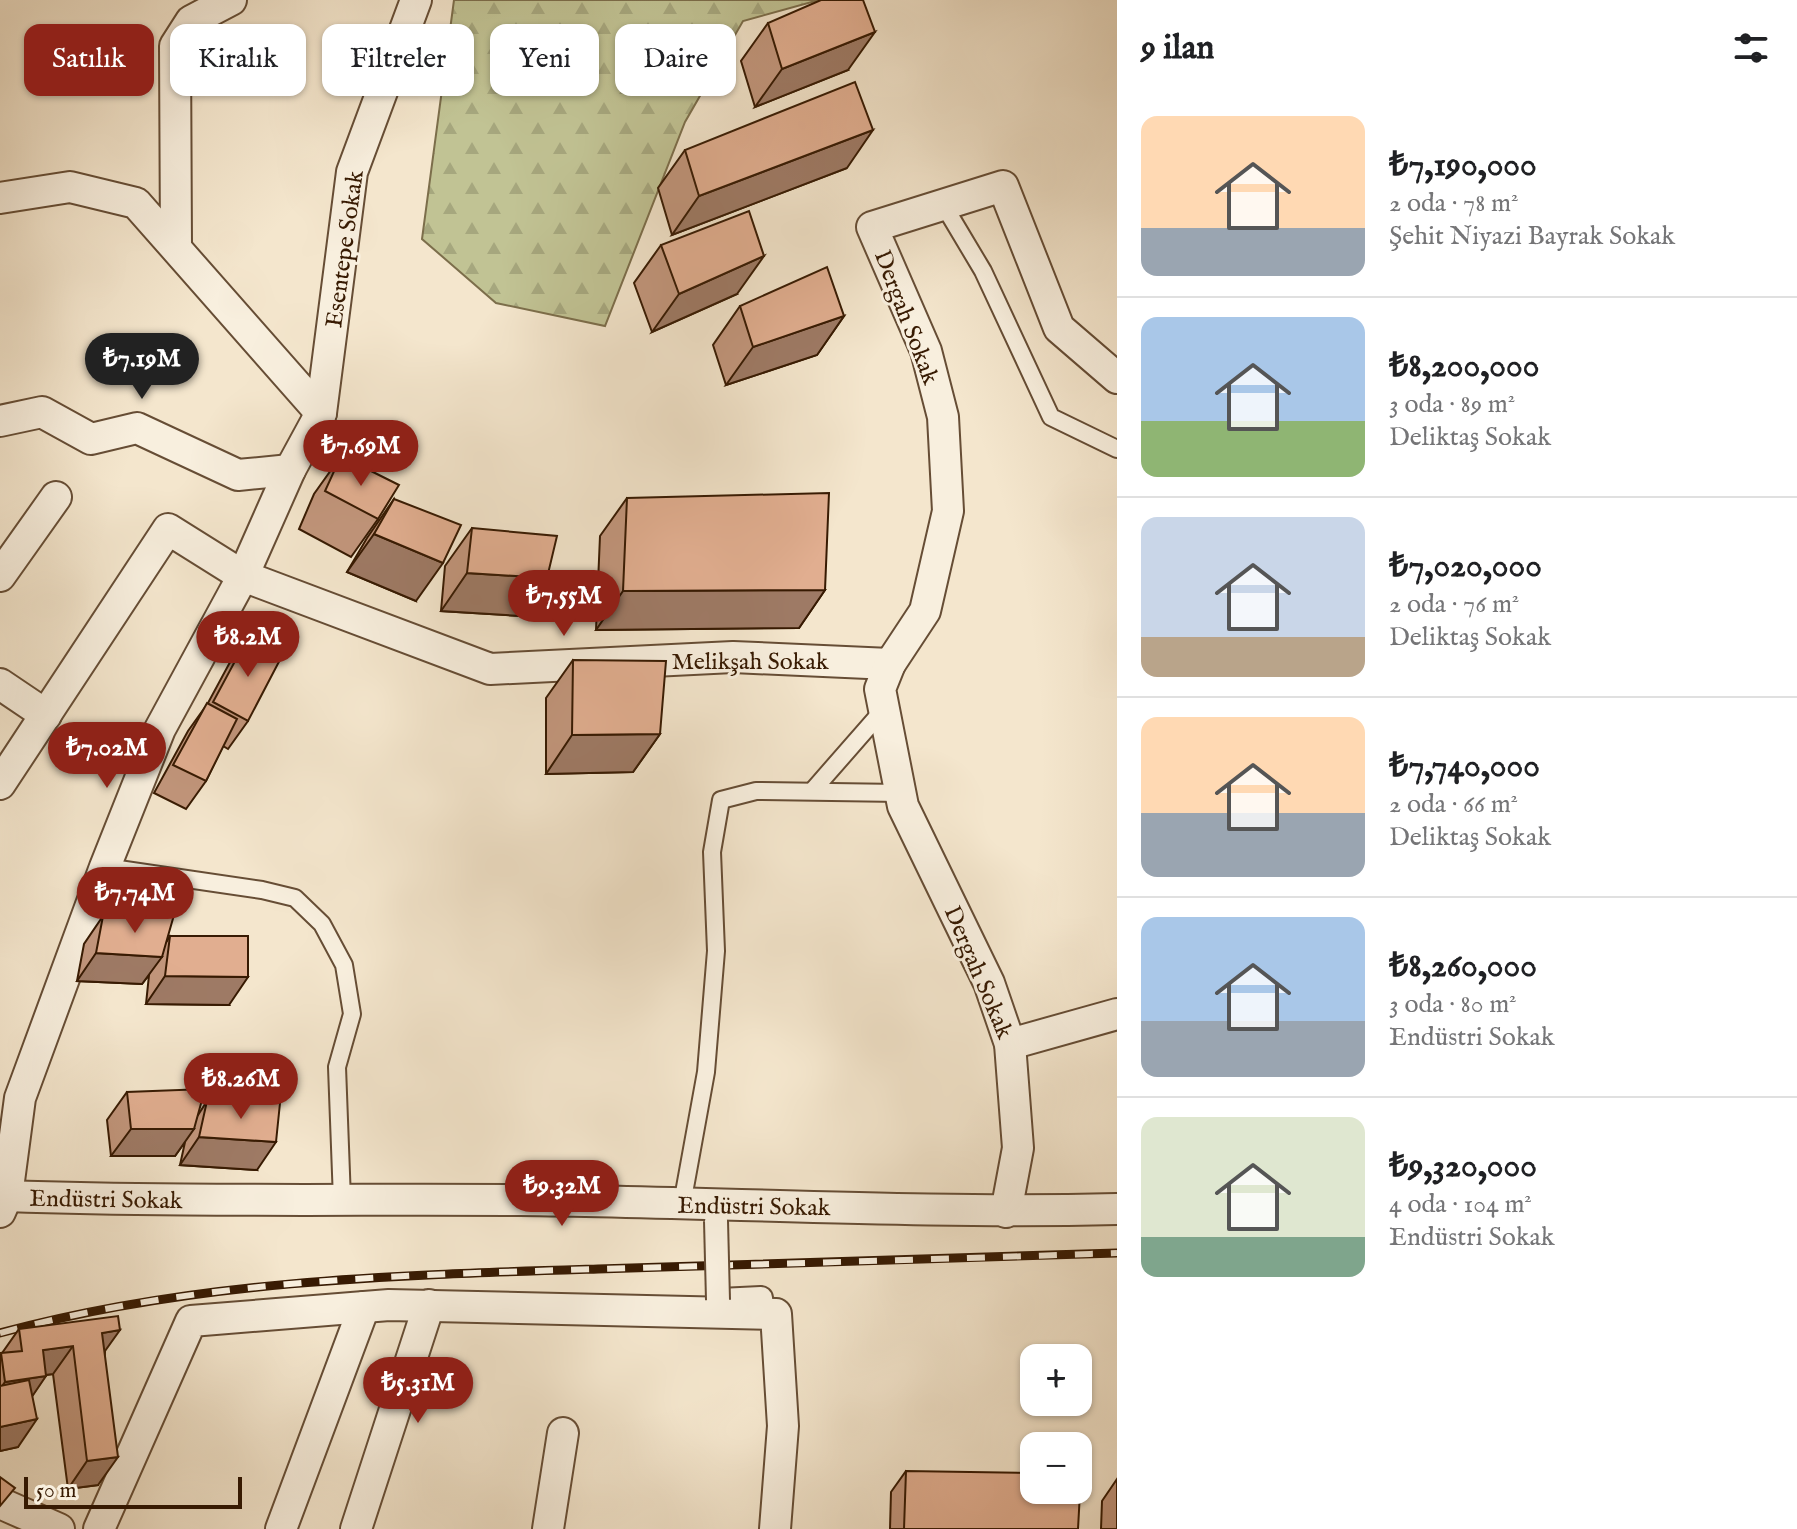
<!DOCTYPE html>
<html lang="tr">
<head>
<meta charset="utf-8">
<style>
  body { margin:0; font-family:"IM FELL English",serif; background:#f2f2f2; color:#202124; height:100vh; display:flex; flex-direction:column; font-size:30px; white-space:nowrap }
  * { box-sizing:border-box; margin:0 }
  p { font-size:26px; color:#757577 }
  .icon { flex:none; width:44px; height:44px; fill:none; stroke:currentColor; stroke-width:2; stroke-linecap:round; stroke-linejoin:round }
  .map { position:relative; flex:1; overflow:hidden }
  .sheet { display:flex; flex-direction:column; background:#fff; width:680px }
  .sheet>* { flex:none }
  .banner { position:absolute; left:24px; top:24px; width:760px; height:72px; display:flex; gap:16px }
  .tools { position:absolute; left:1020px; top:1344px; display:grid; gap:16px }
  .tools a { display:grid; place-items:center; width:72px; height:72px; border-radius:16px; background:#fff; box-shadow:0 2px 6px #0004; font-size:40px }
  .scale { position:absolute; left:24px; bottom:20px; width:218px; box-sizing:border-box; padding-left:8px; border:4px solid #371a02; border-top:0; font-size:22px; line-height:28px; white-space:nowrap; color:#371a02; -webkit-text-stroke:6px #f8efde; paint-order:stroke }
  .price { position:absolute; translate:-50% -68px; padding:0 18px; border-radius:28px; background:#8f2418; color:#fff; font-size:26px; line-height:52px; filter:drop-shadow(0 2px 4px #0008) }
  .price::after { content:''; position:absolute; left:50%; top:48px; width:24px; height:18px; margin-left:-12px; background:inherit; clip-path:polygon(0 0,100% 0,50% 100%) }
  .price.active { background:#222; color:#fff }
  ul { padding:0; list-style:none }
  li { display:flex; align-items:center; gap:24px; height:200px; padding:0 24px }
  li+li { border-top:2px solid #e0e0e0 }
  li span { display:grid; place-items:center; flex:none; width:224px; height:160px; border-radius:16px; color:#555 }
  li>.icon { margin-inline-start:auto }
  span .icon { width:96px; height:96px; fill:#fffc; stroke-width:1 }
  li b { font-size:34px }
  h2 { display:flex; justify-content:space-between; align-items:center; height:96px; padding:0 24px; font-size:34px }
  .tag { padding:0 28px; border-radius:16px; background:#fff; box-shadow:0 2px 6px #0004; font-size:28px; line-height:72px }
  .tag.active { background:#8f2418; color:#fff }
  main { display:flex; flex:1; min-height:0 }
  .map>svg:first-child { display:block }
  .forest { fill:url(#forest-firs); stroke:#7c6e4b; stroke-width:2 }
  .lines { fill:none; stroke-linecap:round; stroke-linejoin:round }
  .service-casing { stroke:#664d35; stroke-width:20 }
  .pedestrian-casing { stroke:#664d35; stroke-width:26 }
  .minor-casing { stroke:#664d35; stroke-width:34 }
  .service { stroke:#f8efde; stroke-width:16 }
  .pedestrian { stroke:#f8efde; stroke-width:22 }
  .minor { stroke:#f8efde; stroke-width:30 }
  .rail-casing { stroke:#371a02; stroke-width:9 }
  .rail { stroke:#f8efde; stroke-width:6; stroke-dasharray:18; stroke-linecap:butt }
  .pedestrian-bridge-casing { stroke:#664d35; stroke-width:26; stroke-linecap:butt }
  .pedestrian-bridge { stroke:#f8efde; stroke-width:22 }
  .wall { fill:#c2967c; stroke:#371a02; stroke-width:2 }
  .shaded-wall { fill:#9e7a65; stroke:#371a02; stroke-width:2 }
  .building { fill:#e1ae90; stroke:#371a02; stroke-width:2 }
  .labels { text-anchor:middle; stroke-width:6; stroke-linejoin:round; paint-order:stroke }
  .street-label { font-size:24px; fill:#371a02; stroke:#f8efde }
</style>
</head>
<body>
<main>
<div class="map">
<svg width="1117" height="1529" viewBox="0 0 1117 1529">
  <defs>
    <pattern id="forest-firs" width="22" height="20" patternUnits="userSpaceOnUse" patternTransform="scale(2)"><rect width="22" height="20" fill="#c1c394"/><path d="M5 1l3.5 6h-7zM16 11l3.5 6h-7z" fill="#a6a77e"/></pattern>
  </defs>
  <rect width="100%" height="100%" fill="#f4e6cd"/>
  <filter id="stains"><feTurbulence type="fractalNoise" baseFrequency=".0025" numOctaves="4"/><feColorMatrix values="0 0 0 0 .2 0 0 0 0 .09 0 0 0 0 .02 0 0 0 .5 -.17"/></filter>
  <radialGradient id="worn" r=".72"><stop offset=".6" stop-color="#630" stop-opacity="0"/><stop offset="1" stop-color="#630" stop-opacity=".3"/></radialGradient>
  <polygon class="forest" points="454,0 819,0 743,21 685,122 605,326 496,303 422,239"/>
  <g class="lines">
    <defs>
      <g id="service">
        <polyline points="943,204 983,271 1051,417 1117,449"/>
        <polyline points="814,789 884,709"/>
        <polyline points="105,867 262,890 295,898 322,924 344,965 352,1014 337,1067 342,1200"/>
        <polyline points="682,1204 706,1072 716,951 712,852 721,800 756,791 901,793"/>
      </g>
      <polyline id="pedestrian" points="720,1300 761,1298 763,1315"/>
      <g id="minor">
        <polyline points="0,198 70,187 136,203 321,413"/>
        <polyline points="176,247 175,46 191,21 231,0"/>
        <polyline points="0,421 42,412 91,439 137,428 238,475 290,470"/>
        <polyline points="0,576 56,497"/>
        <polyline points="0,684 46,715"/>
        <polyline points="0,784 168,529 243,576 490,669 733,657 890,664"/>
        <polyline points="1010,1044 1117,1014"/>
        <path d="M7 1196C178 1202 349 1199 520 1200 719 1202 918 1214 1117 1209"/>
        <polyline points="0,1212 7,1196 20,1098 105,867 160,729 243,576 290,470 321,413 352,172 416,0"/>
        <polyline points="1006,1212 1018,1148 1010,1044 989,983 903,806 880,689 890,664 925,611 948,511 943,417 926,351 872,227 1003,186 1059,328 1117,378"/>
        <polyline points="0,1503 59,1529"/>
        <polyline points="99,1529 191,1321 389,1305 776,1314 783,1426 775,1529"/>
        <polyline points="281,1529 364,1307"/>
        <polyline points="356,1529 429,1305"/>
        <polyline points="548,1529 563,1433"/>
      </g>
    </defs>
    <use href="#service" class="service-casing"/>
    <use href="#pedestrian" class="pedestrian-casing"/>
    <use href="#minor" class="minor-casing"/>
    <use href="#service" class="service"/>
    <use href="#pedestrian" class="pedestrian"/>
    <use href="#minor" class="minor"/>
    <defs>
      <path id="rail" d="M0 1333C196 1280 396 1275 598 1269 771 1264 944 1259 1117 1253"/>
    </defs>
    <use href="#rail" class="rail-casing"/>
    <use href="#rail" class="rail"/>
    <defs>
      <polyline id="pedestrian-bridge" points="716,1221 718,1300"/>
    </defs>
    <use href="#pedestrian-bridge" class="pedestrian-bridge-casing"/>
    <use href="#pedestrian-bridge" class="pedestrian-bridge"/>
  </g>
  <g class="wall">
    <polygon points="768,23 848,70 755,107 741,61"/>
    <polygon points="685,150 847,168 672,235 658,188"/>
    <polygon points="661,245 737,294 652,332 634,283"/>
    <polygon points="740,306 844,316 817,355 726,385 713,345"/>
    <polygon points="341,456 378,519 351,557 299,529 314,494"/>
    <polygon points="627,498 825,590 799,628 596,630 600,536"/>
    <polygon points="394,499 416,601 347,572 367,538"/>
    <polygon points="472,528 547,578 520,616 441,611 445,566"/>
    <polygon points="248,637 248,721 228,749 223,746 206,781 186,809 154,793 188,731 208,703 229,664"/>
    <polygon points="573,660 660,734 633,772 546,774 546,698"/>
    <polygon points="103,916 167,941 170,936 229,1005 146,1004 149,975 142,984 77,981 84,944"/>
    <polygon points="127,1092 198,1115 207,1101 257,1170 180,1165 185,1142 175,1156 111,1156 107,1120"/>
    <polygon points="19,1329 105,1352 98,1485 68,1489 53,1374 46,1375 32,1396 18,1447 0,1451 0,1356"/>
    <polygon points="906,1471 1078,1529 890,1529 891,1492"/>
    <polygon points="1117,1479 1117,1529 1101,1529 1102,1501"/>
  </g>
  <g class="shaded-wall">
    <polygon points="875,32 848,70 755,107 782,69"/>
    <polygon points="873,130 847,168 672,235 699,196"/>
    <polygon points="764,256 737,294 652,332 679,294"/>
    <polygon points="844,316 817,355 726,385 753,347"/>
    <polygon points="374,534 443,563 416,601 347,572"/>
    <polygon points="467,573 547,578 520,616 441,611"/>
    <polygon points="825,590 799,628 596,630 623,591"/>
    <polygon points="660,734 633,772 546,774 572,735"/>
    <polygon points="96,953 162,957 142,984 77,981"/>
    <polygon points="165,976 248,977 229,1005 146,1004"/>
    <polygon points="131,1129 194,1129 175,1156 111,1156"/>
    <polygon points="199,1137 276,1142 257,1170 180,1165"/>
    <polygon points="120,1330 100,1358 102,1333"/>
    <polygon points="73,1346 53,1374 23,1378 43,1350"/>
    <polygon points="46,1376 27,1404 0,1389 5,1382"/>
    <polygon points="37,1419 18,1447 0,1451 0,1427"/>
    <polygon points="118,1457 98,1485 68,1489 87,1461"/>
  </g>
  <g class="building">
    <polygon points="821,0 863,0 875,32 782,69 768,23"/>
    <polygon points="855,82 873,130 699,196 685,150"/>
    <polygon points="749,211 764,256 679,294 661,245"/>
    <polygon points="827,267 844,316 753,347 740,306"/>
    <polygon points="341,456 399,485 378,519 325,491"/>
    <polygon points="829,493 825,590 623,591 627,498"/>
    <polygon points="394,499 461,525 443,563 374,534"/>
    <polygon points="472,528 557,536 547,578 467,573"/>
    <polygon points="248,637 283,654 248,721 213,702"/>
    <polygon points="573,660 666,661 660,734 572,735"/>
    <polygon points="207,703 237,719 206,781 173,765"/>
    <polygon points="174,915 162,957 96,953 103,916"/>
    <polygon points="170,936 248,936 248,977 165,976"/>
    <polygon points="205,1089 194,1129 131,1129 127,1092"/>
    <polygon points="207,1101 280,1103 276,1142 199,1137"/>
    <polygon points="118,1316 120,1330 102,1333 118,1457 87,1461 73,1346 43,1350 46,1376 5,1382 1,1353 22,1351 19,1329"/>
    <polygon points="29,1380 37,1419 0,1427 0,1386"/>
    <polygon points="906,1471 1034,1473 1034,1490 1078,1490 1078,1474 1081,1474 1078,1529 904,1529"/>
    <polygon points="0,1477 15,1488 0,1506"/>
  </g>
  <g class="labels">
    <g class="street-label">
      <text transform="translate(344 249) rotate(-82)" y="8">Esentepe Sokak</text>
      <text transform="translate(907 317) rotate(69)" y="8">Dergah Sokak</text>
      <text x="750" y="669">Melikşah Sokak</text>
      <text transform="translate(979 972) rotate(67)" y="8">Dergah Sokak</text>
      <text transform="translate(106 1199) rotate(1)" y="8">Endüstri Sokak</text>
      <text transform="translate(754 1206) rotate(1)" y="8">Endüstri Sokak</text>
    </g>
  </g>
  <rect width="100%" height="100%" filter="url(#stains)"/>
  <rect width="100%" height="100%" fill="url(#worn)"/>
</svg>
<div class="tools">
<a>+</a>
<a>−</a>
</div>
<div class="scale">50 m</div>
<b class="price active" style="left:142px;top:401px">₺7.19M</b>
<b class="price" style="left:361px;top:488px">₺7.69M</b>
<b class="price" style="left:564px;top:638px">₺7.55M</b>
<b class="price" style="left:248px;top:679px">₺8.2M</b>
<b class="price" style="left:107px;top:790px">₺7.02M</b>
<b class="price" style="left:135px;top:935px">₺7.74M</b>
<b class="price" style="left:241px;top:1121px">₺8.26M</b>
<b class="price" style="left:562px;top:1228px">₺9.32M</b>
<b class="price" style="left:418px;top:1425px">₺5.31M</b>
<div class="banner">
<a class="tag active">Satılık</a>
<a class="tag">Kiralık</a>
<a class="tag">Filtreler</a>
<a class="tag">Yeni</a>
<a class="tag">Daire</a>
</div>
</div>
<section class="sheet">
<h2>9 ilan<svg class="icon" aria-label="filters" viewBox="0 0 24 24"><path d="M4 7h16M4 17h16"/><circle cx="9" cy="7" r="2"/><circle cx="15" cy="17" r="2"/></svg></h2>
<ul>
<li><span style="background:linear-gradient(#ffd9b3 70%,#9aa5b1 0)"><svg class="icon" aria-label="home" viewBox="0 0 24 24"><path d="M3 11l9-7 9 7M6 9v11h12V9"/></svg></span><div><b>₺7,190,000</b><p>2 oda · 78 m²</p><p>Şehit Niyazi Bayrak Sokak</p></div></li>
<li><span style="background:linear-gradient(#a9c7e8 65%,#8fb573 0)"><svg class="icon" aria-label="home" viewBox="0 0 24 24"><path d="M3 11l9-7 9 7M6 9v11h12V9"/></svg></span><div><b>₺8,200,000</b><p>3 oda · 89 m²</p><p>Deliktaş Sokak</p></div></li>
<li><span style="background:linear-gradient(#c9d6e8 75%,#b9a48a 0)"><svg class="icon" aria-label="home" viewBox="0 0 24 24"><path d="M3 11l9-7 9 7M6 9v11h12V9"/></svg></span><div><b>₺7,020,000</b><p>2 oda · 76 m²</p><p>Deliktaş Sokak</p></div></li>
<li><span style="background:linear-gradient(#ffd9b3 60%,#9aa5b1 0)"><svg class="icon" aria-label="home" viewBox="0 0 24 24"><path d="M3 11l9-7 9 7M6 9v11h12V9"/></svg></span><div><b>₺7,740,000</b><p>2 oda · 66 m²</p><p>Deliktaş Sokak</p></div></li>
<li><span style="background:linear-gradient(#a9c7e8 65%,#9aa5b1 0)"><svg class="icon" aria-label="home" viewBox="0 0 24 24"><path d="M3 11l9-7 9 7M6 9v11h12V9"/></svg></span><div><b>₺8,260,000</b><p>3 oda · 80 m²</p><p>Endüstri Sokak</p></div></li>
<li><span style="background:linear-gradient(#dfe7d0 75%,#7fa58c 0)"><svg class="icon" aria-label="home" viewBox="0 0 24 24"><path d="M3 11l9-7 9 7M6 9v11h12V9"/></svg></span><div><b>₺9,320,000</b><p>4 oda · 104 m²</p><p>Endüstri Sokak</p></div></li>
</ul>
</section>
</main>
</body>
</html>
